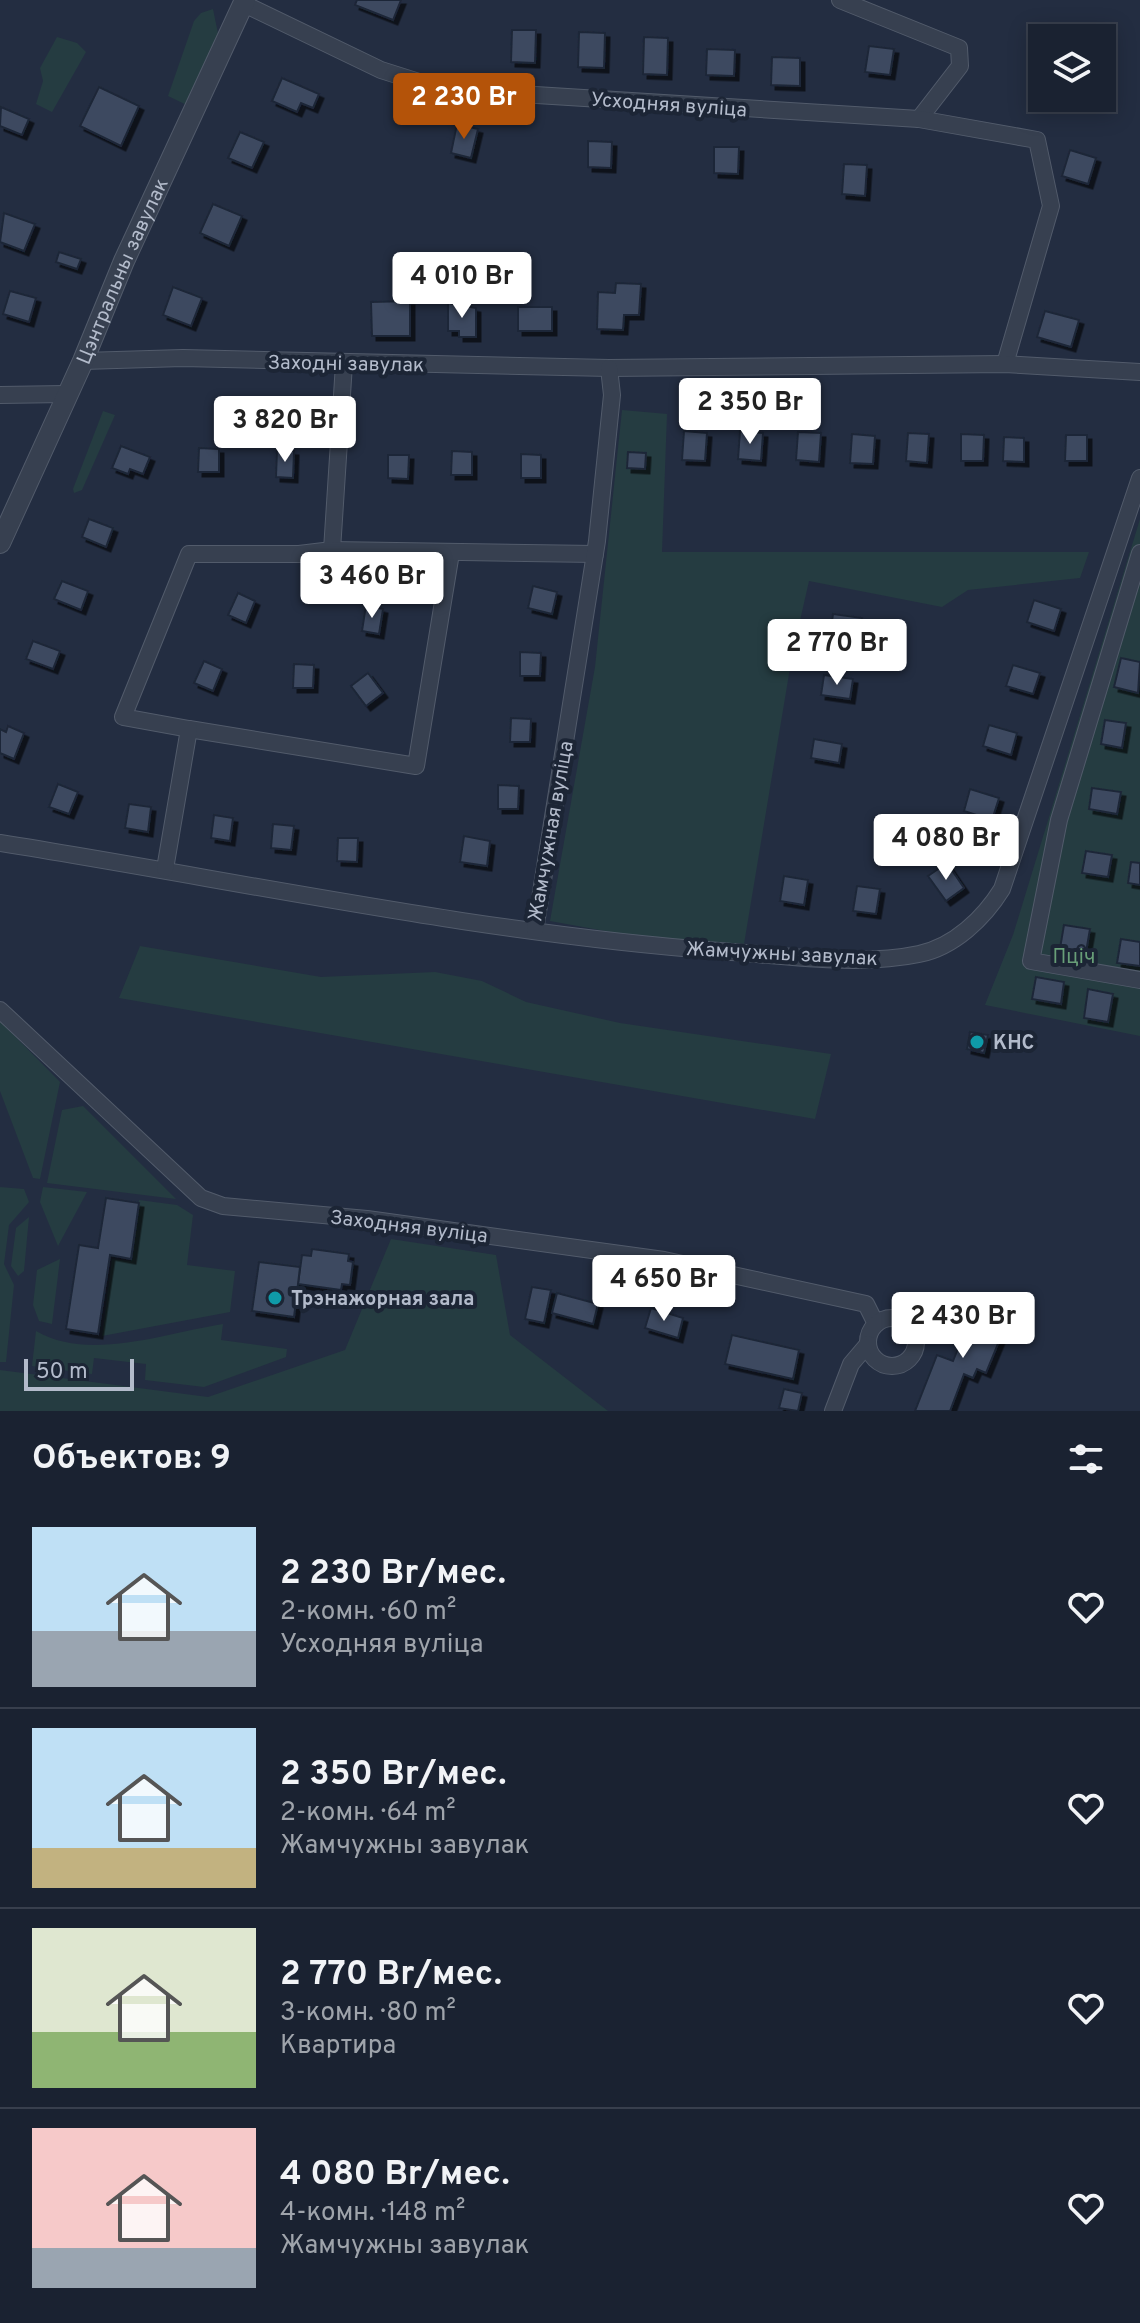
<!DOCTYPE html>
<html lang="ru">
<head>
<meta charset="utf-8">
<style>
  body { margin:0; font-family:Overpass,sans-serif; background:#272f3d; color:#f1f3f6; height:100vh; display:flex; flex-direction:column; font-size:30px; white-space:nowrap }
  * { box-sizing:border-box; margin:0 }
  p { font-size:26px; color:#9fa4ab }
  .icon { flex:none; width:44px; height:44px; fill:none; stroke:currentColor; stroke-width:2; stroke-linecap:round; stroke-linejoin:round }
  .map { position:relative; height:1411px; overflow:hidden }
  .panel { display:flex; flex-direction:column; background:#1a2231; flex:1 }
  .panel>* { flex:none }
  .tools { position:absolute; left:1028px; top:24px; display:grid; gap:16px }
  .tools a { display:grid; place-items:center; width:88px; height:88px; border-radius:0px; background:#1a2231; box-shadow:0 4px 20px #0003,0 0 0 2px #383f4d; font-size:40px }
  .scale { position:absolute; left:24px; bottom:20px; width:110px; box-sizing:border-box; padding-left:8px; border:4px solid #b3bbcb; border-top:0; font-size:22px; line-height:28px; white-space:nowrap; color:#b3bbcb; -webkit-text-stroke:6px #1c2535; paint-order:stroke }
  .price { position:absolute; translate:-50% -68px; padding:0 18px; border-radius:8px; background:#fff; color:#222; font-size:26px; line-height:52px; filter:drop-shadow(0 2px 4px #0008) }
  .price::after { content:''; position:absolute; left:50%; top:48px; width:24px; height:18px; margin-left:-12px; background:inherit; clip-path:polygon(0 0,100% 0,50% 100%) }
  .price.on { background:#b45309; color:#fff }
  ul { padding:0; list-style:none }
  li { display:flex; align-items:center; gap:24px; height:200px; padding:0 32px }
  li+li { border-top:2px solid #383f4d }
  li span { display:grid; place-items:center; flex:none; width:224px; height:160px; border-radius:0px; color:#555 }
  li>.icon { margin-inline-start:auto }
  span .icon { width:96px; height:96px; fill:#fffc; stroke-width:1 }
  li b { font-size:34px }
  h2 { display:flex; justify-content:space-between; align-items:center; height:96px; padding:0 32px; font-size:34px }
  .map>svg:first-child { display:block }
  .green { fill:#253c41 }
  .building { fill:#3e4a61; stroke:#1e2737; stroke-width:2; filter:url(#shadow) }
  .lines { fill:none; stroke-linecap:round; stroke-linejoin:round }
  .minor-casing { stroke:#525b6b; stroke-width:18 }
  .tertiary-casing { stroke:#525b6b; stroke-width:22 }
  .minor { stroke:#374050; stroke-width:16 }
  .tertiary { stroke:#374050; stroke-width:20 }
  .culture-dot { fill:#0f9aa8; stroke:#1c2535; stroke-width:3 }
  .labels { text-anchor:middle; stroke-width:8; stroke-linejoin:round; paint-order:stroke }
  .street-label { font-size:20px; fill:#b3bbcb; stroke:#1c2535 }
  .park-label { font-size:20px; fill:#689e78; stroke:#1c2535 }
  .poi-label { font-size:20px; font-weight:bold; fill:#b3bbcb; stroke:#1c2535; text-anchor:start }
</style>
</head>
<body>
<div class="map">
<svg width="1140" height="1411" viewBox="0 0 1140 1411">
  <defs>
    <filter id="shadow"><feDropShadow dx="4.5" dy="4.5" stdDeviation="0" flood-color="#0009"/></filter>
  </defs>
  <rect width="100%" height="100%" fill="#232d41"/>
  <g class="green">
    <polygon points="213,9 222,53 197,110 168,96 194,21 201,13"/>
    <polygon points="57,37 77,43 86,52 52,112 36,104 43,81 40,68"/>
    <polygon points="622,410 667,414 662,552 1089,552 1080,578 968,590 942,607 809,581 792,656 744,944 638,937 550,921 595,667"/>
    <polygon points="103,411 115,415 82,490 74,493 73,489"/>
    <polygon points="1140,519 1140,1036 985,1005 1013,935"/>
    <polygon points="140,946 321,977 435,972 482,981 526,1002 620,1023 831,1054 815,1119 119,998"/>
    <polygon points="0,1021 60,1082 40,1179 33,1178 0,1091"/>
    <polygon points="83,1106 176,1199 47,1183 62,1110"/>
    <polygon points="0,1187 24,1189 29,1202 9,1225 4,1264 14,1285 6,1362 0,1362"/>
    <polygon points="43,1187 87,1192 58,1246 40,1202"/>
    <polygon points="139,1200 177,1205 193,1215 187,1265 235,1271 230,1312 102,1336 112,1259 131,1261"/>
    <polygon points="29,1217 24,1271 18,1276 11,1266 16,1228"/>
    <polygon points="391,1239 496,1255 510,1335 608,1411 0,1411 0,1370 208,1397 345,1350"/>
    <polygon points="60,1259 52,1324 39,1321 33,1305 37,1270"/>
    <path d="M223 1324 221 1340 287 1349 286 1357 204 1387 145 1380 146 1364 94 1358 92 1374 32 1366 36 1331C89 1362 165 1333 223 1324Z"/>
  </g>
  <g class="building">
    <polygon points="357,0 401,0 393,20 355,5"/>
    <polygon points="512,30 536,30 535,63 511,62"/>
    <polygon points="579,32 605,33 604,68 578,67"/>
    <polygon points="644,37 668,38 667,75 643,74"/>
    <polygon points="869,46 894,49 890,75 865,72"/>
    <polygon points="707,49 735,50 734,76 706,75"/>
    <polygon points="772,57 800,58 800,86 771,85"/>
    <polygon points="282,78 319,94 313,108 301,103 297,112 272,101"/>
    <polygon points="99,87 139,106 121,146 80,126"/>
    <polygon points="1,107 29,119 22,135 0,126"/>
    <polygon points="457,124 478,129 471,158 451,153"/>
    <polygon points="240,132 264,142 252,168 228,158"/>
    <polygon points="588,141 612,142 611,168 588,167"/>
    <polygon points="714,147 739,147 738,174 714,173"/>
    <polygon points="1070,150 1096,158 1088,184 1062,176"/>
    <polygon points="844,164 867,165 865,196 842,194"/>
    <polygon points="213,204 242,216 229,246 200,233"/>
    <polygon points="4,213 35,224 24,251 0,242"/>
    <polygon points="59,252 81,259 77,269 56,262"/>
    <polygon points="616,283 641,284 639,315 624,315 623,330 597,329 598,292 615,293"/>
    <polygon points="173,287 202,298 191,326 163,315"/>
    <polygon points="10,291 36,298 29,322 3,314"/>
    <polygon points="410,301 410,336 372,336 371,302"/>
    <polygon points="448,303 476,308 476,337 459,337 459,331 448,331"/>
    <rect x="518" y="307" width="34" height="24"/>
    <polygon points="1045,311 1079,320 1071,347 1037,337"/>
    <polygon points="684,431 707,433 705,461 682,460"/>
    <polygon points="740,431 763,433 761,461 738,459"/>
    <polygon points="798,432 821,433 819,462 796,460"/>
    <polygon points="908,433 929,434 927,463 906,461"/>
    <polygon points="852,434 875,436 873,464 850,463"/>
    <polygon points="961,434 984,435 983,461 961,461"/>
    <polygon points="1066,435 1087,435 1087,461 1065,461"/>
    <polygon points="1004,437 1024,438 1024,462 1003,461"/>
    <polygon points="121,446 150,457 143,474 130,469 128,474 112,468"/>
    <polygon points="199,448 219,449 219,472 198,472"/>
    <polygon points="277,450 294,451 293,478 276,477"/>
    <polygon points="452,451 472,452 472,475 451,475"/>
    <polygon points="628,452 646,453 645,469 627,468"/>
    <polygon points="521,454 541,455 541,478 521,478"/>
    <polygon points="388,455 409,455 408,479 388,478"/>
    <polygon points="89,519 113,528 106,547 82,537"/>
    <polygon points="62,581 88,591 81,610 54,599"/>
    <polygon points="533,586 557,592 552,614 528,608"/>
    <polygon points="238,593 255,601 246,623 228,615"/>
    <polygon points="1034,600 1061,609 1054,631 1027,622"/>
    <polygon points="366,605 383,609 379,634 362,631"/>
    <polygon points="833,614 862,618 859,639 830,635"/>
    <polygon points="33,641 60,651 53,669 26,659"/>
    <polygon points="520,652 541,653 540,676 520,676"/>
    <polygon points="1121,658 1140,662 1138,693 1114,687"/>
    <polygon points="204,661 222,669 213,691 194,683"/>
    <polygon points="294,664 314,665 313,688 293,688"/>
    <polygon points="1013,665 1040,673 1033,694 1006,686"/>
    <polygon points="368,673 383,693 366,706 351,686"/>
    <polygon points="824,675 853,679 850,699 821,695"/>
    <polygon points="511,718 531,719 530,742 510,742"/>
    <polygon points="1105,720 1126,723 1122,748 1101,744"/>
    <polygon points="989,725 1017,733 1011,755 983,746"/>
    <polygon points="8,726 24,733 14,759 0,753 0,729 6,732"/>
    <polygon points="814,739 842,744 839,763 811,758"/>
    <polygon points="58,784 78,792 69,814 49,807"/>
    <polygon points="498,785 519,786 518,809 498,809"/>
    <polygon points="1092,788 1121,792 1117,814 1089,809"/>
    <polygon points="970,789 999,798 992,820 964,811"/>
    <polygon points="129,804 151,807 148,832 125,828"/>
    <polygon points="214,815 233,818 230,841 211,838"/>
    <polygon points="273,824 294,826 291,850 271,848"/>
    <polygon points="464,836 490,841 487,866 460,862"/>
    <polygon points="338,838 358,838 357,862 337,861"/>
    <polygon points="1086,851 1112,855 1108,877 1082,873"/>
    <polygon points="1131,862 1140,863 1140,885 1128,883"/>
    <polygon points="947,863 964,888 946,901 928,876"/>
    <polygon points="784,876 808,880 804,905 780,901"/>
    <polygon points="857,886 880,889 876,914 853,911"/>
    <polygon points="1064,925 1090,929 1085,958 1059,954"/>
    <polygon points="1121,939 1140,942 1140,966 1117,963"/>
    <polygon points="1036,977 1064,982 1061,1004 1032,999"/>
    <polygon points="1088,989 1113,994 1108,1022 1084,1018"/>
    <polygon points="970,1032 988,1035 984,1053 967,1049"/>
    <polygon points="106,1198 139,1203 131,1259 110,1255 98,1334 66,1329 79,1245 98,1248"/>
    <polygon points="312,1249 349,1254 348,1261 353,1262 350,1285 342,1284 341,1290 298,1284 302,1255 311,1256"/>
    <polygon points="259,1262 300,1267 294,1317 252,1311"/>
    <polygon points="532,1287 551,1290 544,1323 525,1319"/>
    <polygon points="557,1293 598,1304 593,1324 552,1313"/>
    <polygon points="976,1304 1009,1317 986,1373 977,1369 973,1378 964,1374 950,1411 915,1411 937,1355 953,1361"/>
    <polygon points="651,1308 683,1318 678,1338 645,1328"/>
    <polygon points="732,1335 799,1350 793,1379 725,1364"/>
    <polygon points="784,1389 802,1393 798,1411 779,1408"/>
  </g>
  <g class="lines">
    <defs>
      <g id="minor">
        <polyline points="840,0 959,48 960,66 919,119"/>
        <polyline points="244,4 381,70 441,89 919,119 1037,140 1051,206 1005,364"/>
        <polyline points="83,361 183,358 609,368 1005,364 1140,372"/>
        <polyline points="0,395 65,394"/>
        <polyline points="332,550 344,364"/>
        <polyline points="1140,553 1059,820 1031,961 1140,980"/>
        <polyline points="189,729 416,766 451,553"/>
        <path d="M0 843C239 881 478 933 719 951 781 955 858 967 919 954 954 947 984 918 1002 889L1140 478"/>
        <polyline points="165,869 189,729 123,717 189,554 299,554 332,550 595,554"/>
        <polyline points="535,930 597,541 612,395 609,368"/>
        <polyline points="0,1010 201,1198 223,1206 367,1219 664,1260 866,1304 876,1324"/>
        <circle cx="892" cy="1342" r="24"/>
        <polyline points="833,1411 851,1364 868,1344"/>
      </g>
      <g id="tertiary">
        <path id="s1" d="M0 543 83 361 124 261 245 0"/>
      </g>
    </defs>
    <use href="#minor" class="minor-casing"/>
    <use href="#tertiary" class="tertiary-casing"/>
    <use href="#minor" class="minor"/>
    <use href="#tertiary" class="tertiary"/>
  </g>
  <g class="culture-dot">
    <circle cx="977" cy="1042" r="8"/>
    <circle cx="275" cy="1298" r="8"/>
  </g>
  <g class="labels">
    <g class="street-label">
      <text transform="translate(669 104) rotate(4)" y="7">Усходняя вуліца</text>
      <text dy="7" stroke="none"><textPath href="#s1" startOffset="298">Цэнтральны завулак</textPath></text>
      <text transform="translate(346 363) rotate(1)" y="7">Заходні завулак</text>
      <text transform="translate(550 831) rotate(-80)" y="7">Жамчужная вуліца</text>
      <text transform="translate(782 953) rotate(3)" y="7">Жамчужны завулак</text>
      <text transform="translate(409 1226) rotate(7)" y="7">Заходняя вуліца</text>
    </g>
    <g class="park-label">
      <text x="1074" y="963">Пціч</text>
    </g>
    <g class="poi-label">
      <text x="993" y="1049">КНС</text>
      <text x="291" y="1305">Трэнажорная зала</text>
    </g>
  </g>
</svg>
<div class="tools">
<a><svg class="icon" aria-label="layers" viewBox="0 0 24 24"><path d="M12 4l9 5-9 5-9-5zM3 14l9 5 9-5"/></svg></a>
</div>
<div class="scale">50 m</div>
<b class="price on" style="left:464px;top:141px">2 230 Br</b>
<b class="price" style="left:462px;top:320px">4 010 Br</b>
<b class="price" style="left:750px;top:446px">2 350 Br</b>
<b class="price" style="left:285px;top:464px">3 820 Br</b>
<b class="price" style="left:372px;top:620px">3 460 Br</b>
<b class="price" style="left:837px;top:687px">2 770 Br</b>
<b class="price" style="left:946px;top:882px">4 080 Br</b>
<b class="price" style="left:664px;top:1323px">4 650 Br</b>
<b class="price" style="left:963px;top:1360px">2 430 Br</b>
</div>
<section class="panel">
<h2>Объектов: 9<svg class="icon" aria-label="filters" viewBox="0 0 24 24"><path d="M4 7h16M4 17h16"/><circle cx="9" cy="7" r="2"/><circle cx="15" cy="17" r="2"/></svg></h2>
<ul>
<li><span style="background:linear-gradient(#bfe0f5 65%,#9aa5b1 0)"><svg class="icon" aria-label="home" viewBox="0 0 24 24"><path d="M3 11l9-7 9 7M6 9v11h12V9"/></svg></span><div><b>2 230 Br/мес.</b><p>2-комн. · 60 m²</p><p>Усходняя вуліца</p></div><svg class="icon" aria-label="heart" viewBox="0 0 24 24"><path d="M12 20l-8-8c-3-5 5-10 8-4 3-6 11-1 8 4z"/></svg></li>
<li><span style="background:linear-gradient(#bfe0f5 75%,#c2b280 0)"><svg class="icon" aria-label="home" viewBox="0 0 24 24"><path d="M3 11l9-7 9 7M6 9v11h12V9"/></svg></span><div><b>2 350 Br/мес.</b><p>2-комн. · 64 m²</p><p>Жамчужны завулак</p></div><svg class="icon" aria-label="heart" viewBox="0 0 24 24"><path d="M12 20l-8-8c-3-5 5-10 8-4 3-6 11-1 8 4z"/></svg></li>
<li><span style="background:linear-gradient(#dfe7d0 65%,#8fb573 0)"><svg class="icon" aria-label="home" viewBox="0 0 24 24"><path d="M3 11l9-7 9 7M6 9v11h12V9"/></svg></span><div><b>2 770 Br/мес.</b><p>3-комн. · 80 m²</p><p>Квартира</p></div><svg class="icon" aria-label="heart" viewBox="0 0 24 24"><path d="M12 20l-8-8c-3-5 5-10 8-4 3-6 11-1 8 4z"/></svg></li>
<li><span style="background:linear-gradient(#f6c9c9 75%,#9aa5b1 0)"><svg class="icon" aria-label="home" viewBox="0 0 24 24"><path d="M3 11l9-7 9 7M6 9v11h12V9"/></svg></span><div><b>4 080 Br/мес.</b><p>4-комн. · 148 m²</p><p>Жамчужны завулак</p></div><svg class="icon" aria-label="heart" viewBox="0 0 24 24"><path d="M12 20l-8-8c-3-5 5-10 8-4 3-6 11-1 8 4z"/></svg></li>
</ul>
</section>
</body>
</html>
